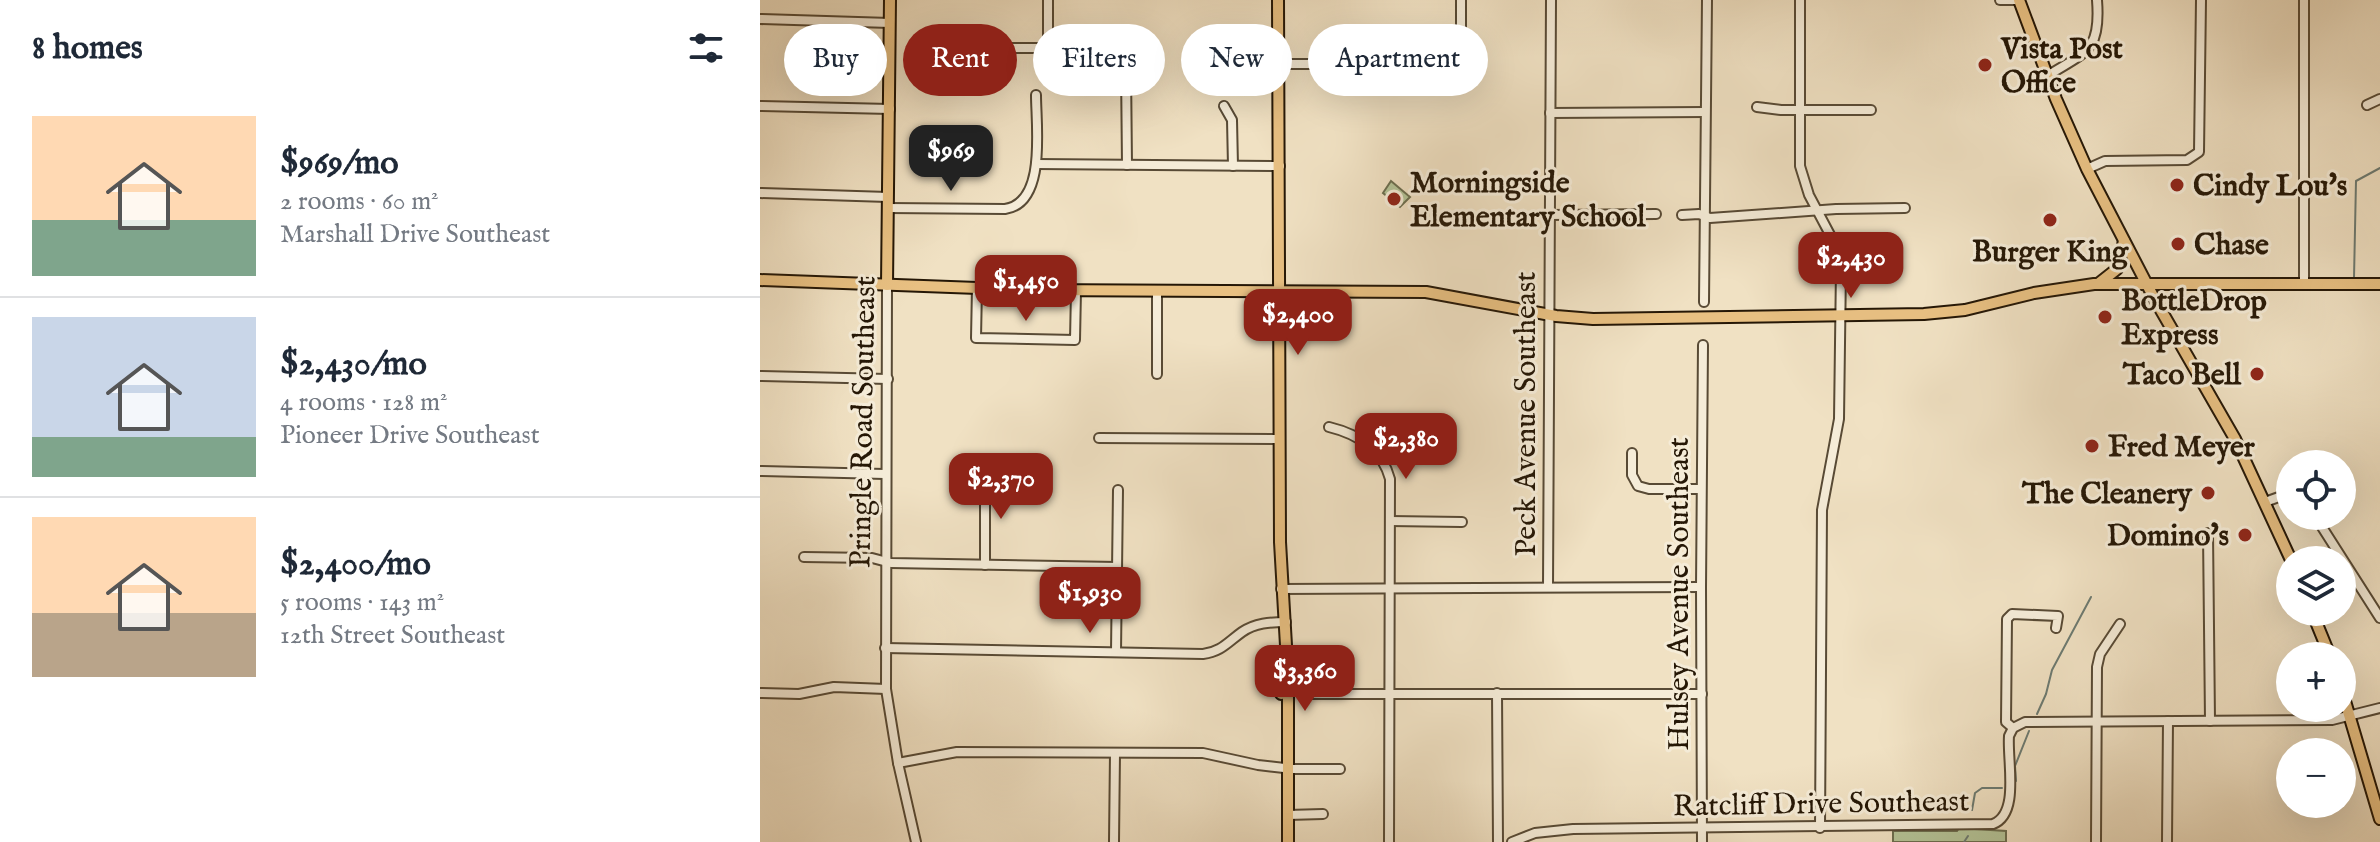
<!DOCTYPE html>
<html lang="en">
<head>
<meta charset="utf-8">
<style>
  body { margin:0; font-family:"IM FELL English",serif; background:#f2f2f3; color:#1f2937; height:100vh; display:flex; flex-direction:column; font-size:30px; white-space:nowrap }
  * { box-sizing:border-box; margin:0 }
  p { font-size:26px; color:#747a83 }
  .icon { flex:none; width:44px; height:44px; fill:none; stroke:currentColor; stroke-width:2; stroke-linecap:round; stroke-linejoin:round }
  .map { position:relative; flex:1; overflow:hidden }
  .panel { display:flex; flex-direction:column; background:#fff; width:760px }
  .panel>* { flex:none }
  .guide { position:absolute; left:24px; top:24px; width:760px; height:72px; display:flex; gap:16px }
  .buttons { position:absolute; left:1516px; top:450px; display:grid; gap:16px }
  .buttons a { display:grid; place-items:center; width:80px; height:80px; border-radius:50%; background:#fff; box-shadow:0 8px 32px #0002; font-size:40px }
  .price { position:absolute; translate:-50% -68px; padding:0 18px; border-radius:16px; background:#8f2418; color:#fff; font-size:26px; line-height:52px; filter:drop-shadow(0 2px 4px #0008) }
  .price::after { content:''; position:absolute; left:50%; top:48px; width:24px; height:18px; margin-left:-12px; background:inherit; clip-path:polygon(0 0,100% 0,50% 100%) }
  .price.current { background:#222; color:#fff }
  ul { padding:0; list-style:none }
  li { display:flex; align-items:center; gap:24px; height:200px; padding:0 32px }
  li+li { border-top:2px solid #e0e1e3 }
  li span { display:grid; place-items:center; flex:none; width:224px; height:160px; border-radius:0px; color:#555 }
  li>.icon { margin-inline-start:auto }
  span .icon { width:96px; height:96px; fill:#fffc; stroke-width:1 }
  li b { font-size:34px }
  h2 { display:flex; justify-content:space-between; align-items:center; height:96px; padding:0 32px; font-size:34px }
  .pill { padding:0 28px; border-radius:36px; background:#fff; box-shadow:0 8px 32px #0002; font-size:28px; line-height:72px }
  .pill.current { background:#8f2418; color:#fff }
  main { display:flex; flex:1; min-height:0 }
  .map>svg:first-child { display:block }
  .green { fill:#b4c498; stroke:#6c6e4f; stroke-width:2 }
  .lines { fill:none; stroke-linecap:round; stroke-linejoin:round }
  .stream { stroke:#6c7a71; stroke-width:2 }
  .minor-casing { stroke:#584a35; stroke-width:12 }
  .major-casing { stroke:#251706; stroke-width:14 }
  .minor { stroke:#f5ecd8; stroke-width:8 }
  .major { stroke:#e8c082; stroke-width:10 }
  .poi-dot { fill:#8f2418; stroke:#f5ecd8; stroke-width:3 }
  .labels { text-anchor:middle; stroke-width:6; stroke-linejoin:round; paint-order:stroke }
  .poi-label { font-size:30px; font-weight:bold; fill:#251706; stroke:#f5ecd8; text-anchor:start }
  .street-label { font-size:30px; fill:#251706; stroke:#f5ecd8 }
</style>
</head>
<body>
<main>
<section class="panel">
<h2>8 homes<svg class="icon" aria-label="filters" viewBox="0 0 24 24"><path d="M4 7h16M4 17h16"/><circle cx="9" cy="7" r="2"/><circle cx="15" cy="17" r="2"/></svg></h2>
<ul>
<li><span style="background:linear-gradient(#ffd9b3 65%,#7fa58c 0)"><svg class="icon" aria-label="home" viewBox="0 0 24 24"><path d="M3 11l9-7 9 7M6 9v11h12V9"/></svg></span><div><b>$969/mo</b><p>2 rooms · 60 m²</p><p>Marshall Drive Southeast</p></div></li>
<li><span style="background:linear-gradient(#c9d6e8 75%,#7fa58c 0)"><svg class="icon" aria-label="home" viewBox="0 0 24 24"><path d="M3 11l9-7 9 7M6 9v11h12V9"/></svg></span><div><b>$2,430/mo</b><p>4 rooms · 128 m²</p><p>Pioneer Drive Southeast</p></div></li>
<li><span style="background:linear-gradient(#ffd9b3 60%,#b9a48a 0)"><svg class="icon" aria-label="home" viewBox="0 0 24 24"><path d="M3 11l9-7 9 7M6 9v11h12V9"/></svg></span><div><b>$2,400/mo</b><p>5 rooms · 143 m²</p><p>12th Street Southeast</p></div></li>
</ul>
</section>
<div class="map">
<svg width="1620" height="842" viewBox="0 0 1620 842">
  <rect width="100%" height="100%" fill="#f0e1c3"/>
  <filter id="stains"><feTurbulence type="fractalNoise" baseFrequency=".0025" numOctaves="4"/><feColorMatrix values="0 0 0 0 .2 0 0 0 0 .09 0 0 0 0 .02 0 0 0 .5 -.17"/></filter>
  <radialGradient id="worn" r=".72"><stop offset=".6" stop-color="#630" stop-opacity="0"/><stop offset="1" stop-color="#630" stop-opacity=".3"/></radialGradient>
  <g class="green">
    <polygon points="631,181 650,197 640,207 623,193"/>
    <polygon points="1199,828 1246,831 1246,842 1133,842 1133,831 1197,831"/>
  </g>
  <g class="lines">
    <g class="stream">
      <polyline points="1594,278 1596,181 1620,168"/>
      <polyline points="1277,714 1286,694 1292,670 1331,597"/>
      <polyline points="1256,781 1255,766 1269,731"/>
      <polyline points="1212,810 1215,793 1222,788 1242,788"/>
      <polyline points="1204,842 1208,836"/>
    </g>
    <defs>
      <g id="minor">
        <polyline points="1040,0 1040,166 1049,195 1076,246 1081,268 1079,419 1062,510 1060,828"/>
        <polyline points="1240,0 1260,0"/>
        <polyline points="0,19 130,23"/>
        <polyline points="231,43 241,48 283,48 288,42 288,0"/>
        <polyline points="519,64 701,64 701,0"/>
        <polyline points="366,69 367,165"/>
        <path d="M1287 76C1327 51 1341 51 1337 0"/>
        <polyline points="1607,105 1620,99"/>
        <polyline points="0,106 130,109"/>
        <polyline points="464,106 472,120 473,166"/>
        <polyline points="997,107 1021,110 1111,110"/>
        <polyline points="790,113 945,112"/>
        <polyline points="276,164 520,166"/>
        <polyline points="1327,169 1345,161 1427,160 1439,152 1441,0"/>
        <polyline points="0,193 128,197"/>
        <path d="M128 208 245 209C287 203 276 126 276 95"/>
        <polyline points="789,215 896,214"/>
        <polyline points="922,215 939,214 950,218 1076,209 1145,208"/>
        <polyline points="1544,284 1544,0"/>
        <polyline points="127,285 126,689 138,763 156,842"/>
        <polyline points="217,288 216,338 315,340 316,290"/>
        <polyline points="944,302 947,0"/>
        <polyline points="397,374 397,291"/>
        <polyline points="0,376 128,379"/>
        <path d="M569 427C598 434 622 449 630 479L629 842"/>
        <polyline points="339,438 520,439"/>
        <polyline points="872,453 872,475 878,486 889,489 941,489"/>
        <polyline points="619,455 633,440"/>
        <polyline points="0,471 125,474"/>
        <polyline points="1505,502 1530,493"/>
        <polyline points="1555,516 1620,618"/>
        <polyline points="630,521 702,522"/>
        <polyline points="1448,533 1450,721"/>
        <polyline points="44,557 112,558 131,563 357,567"/>
        <polyline points="225,565 225,476"/>
        <polyline points="788,587 791,0"/>
        <polyline points="521,589 941,587"/>
        <path d="M125 648 443 654C461 652 468 642 482 632 495 623 510 622 526 622"/>
        <polyline points="356,652 358,490"/>
        <polyline points="0,693 39,694 74,687 126,689"/>
        <polyline points="737,693 738,842"/>
        <polyline points="550,694 942,694"/>
        <polyline points="1253,728 1246,722 1247,619 1252,614 1298,616 1296,628"/>
        <polyline points="138,763 197,752 443,753 498,765 533,769 580,769"/>
        <polyline points="528,815 563,814"/>
        <polyline points="354,842 355,753"/>
        <path d="M752 842 775 833 813 829 1233 824C1260 814 1247 761 1249 736L1253 728 1265 722 1572 720 1620 708"/>
        <polyline points="942,842 941,587 943,345"/>
        <polyline points="1336,842 1337,667 1340,654 1360,624"/>
        <polyline points="1407,842 1408,721"/>
      </g>
      <g id="major">
        <polyline points="518,0 520,542 528,680 528,842"/>
        <polyline points="1259,0 1296,99 1327,169 1394,298 1475,439 1531,560"/>
        <polyline points="0,280 274,290 666,292 796,316 833,319 1164,314 1205,310 1274,293 1334,284 1620,284"/>
        <polyline points="1338,284 1357,269 1364,241"/>
        <polyline points="127,285 130,0"/>
        <polyline points="1552,612 1570,656"/>
        <polyline points="520,654 521,694"/>
        <polyline points="1582,691 1620,819"/>
      </g>
    </defs>
    <use href="#minor" class="minor-casing"/>
    <use href="#major" class="major-casing"/>
    <use href="#minor" class="minor"/>
    <use href="#major" class="major"/>
  </g>
  <g class="poi-dot">
    <circle cx="1225" cy="65" r="8"/>
    <circle cx="1417" cy="185" r="8"/>
    <circle cx="634" cy="199" r="8"/>
    <circle cx="1290" cy="220" r="8"/>
    <circle cx="1418" cy="244" r="8"/>
    <circle cx="1345" cy="317" r="8"/>
    <circle cx="1497" cy="374" r="8"/>
    <circle cx="1332" cy="446" r="8"/>
    <circle cx="1448" cy="493" r="8"/>
    <circle cx="1485" cy="535" r="8"/>
  </g>
  <g class="labels">
    <g class="poi-label">
      <text x="1241" y="58">Vista Post<tspan x="1241" dy="34">Office</tspan></text>
      <text x="650" y="192">Morningside<tspan x="650" dy="34">Elementary School</tspan></text>
      <text x="1433" y="195">Cindy Lou's</text>
      <text x="1434" y="254">Chase</text>
      <text x="1290" y="261" text-anchor="middle">Burger King</text>
      <text x="1361" y="310">BottleDrop<tspan x="1361" dy="34">Express</tspan></text>
      <text x="1481" y="384" text-anchor="end">Taco Bell</text>
      <text x="1348" y="456">Fred Meyer</text>
      <text x="1432" y="503" text-anchor="end">The Cleanery</text>
      <text x="1469" y="545" text-anchor="end">Domino's</text>
    </g>
    <g class="street-label">
      <text transform="translate(765 414) rotate(-90)" y="10">Peck Avenue Southeast</text>
      <text transform="translate(102 422) rotate(-89)" y="10">Pringle Road Southeast</text>
      <text transform="translate(918 594) rotate(-90)" y="10">Hulsey Avenue Southeast</text>
      <text transform="translate(1061 803) rotate(-1)" y="10">Ratcliff Drive Southeast</text>
    </g>
  </g>
  <rect width="100%" height="100%" filter="url(#stains)"/>
  <rect width="100%" height="100%" fill="url(#worn)"/>
</svg>
<div class="buttons">
<a><svg class="icon" aria-label="locate" viewBox="0 0 24 24"><circle cx="12" cy="12" r="6"/><path d="M12 2v4M12 18v4M2 12h4M18 12h4"/></svg></a>
<a><svg class="icon" aria-label="layers" viewBox="0 0 24 24"><path d="M12 4l9 5-9 5-9-5zM3 14l9 5 9-5"/></svg></a>
<a>+</a>
<a>−</a>
</div>
<b class="price current" style="left:191px;top:193px">$969</b>
<b class="price" style="left:1091px;top:300px">$2,430</b>
<b class="price" style="left:266px;top:323px">$1,450</b>
<b class="price" style="left:538px;top:357px">$2,400</b>
<b class="price" style="left:646px;top:481px">$2,380</b>
<b class="price" style="left:241px;top:521px">$2,370</b>
<b class="price" style="left:330px;top:635px">$1,930</b>
<b class="price" style="left:545px;top:713px">$3,360</b>
<div class="guide">
<a class="pill">Buy</a>
<a class="pill current">Rent</a>
<a class="pill">Filters</a>
<a class="pill">New</a>
<a class="pill">Apartment</a>
</div>
</div>
</main>
</body>
</html>
